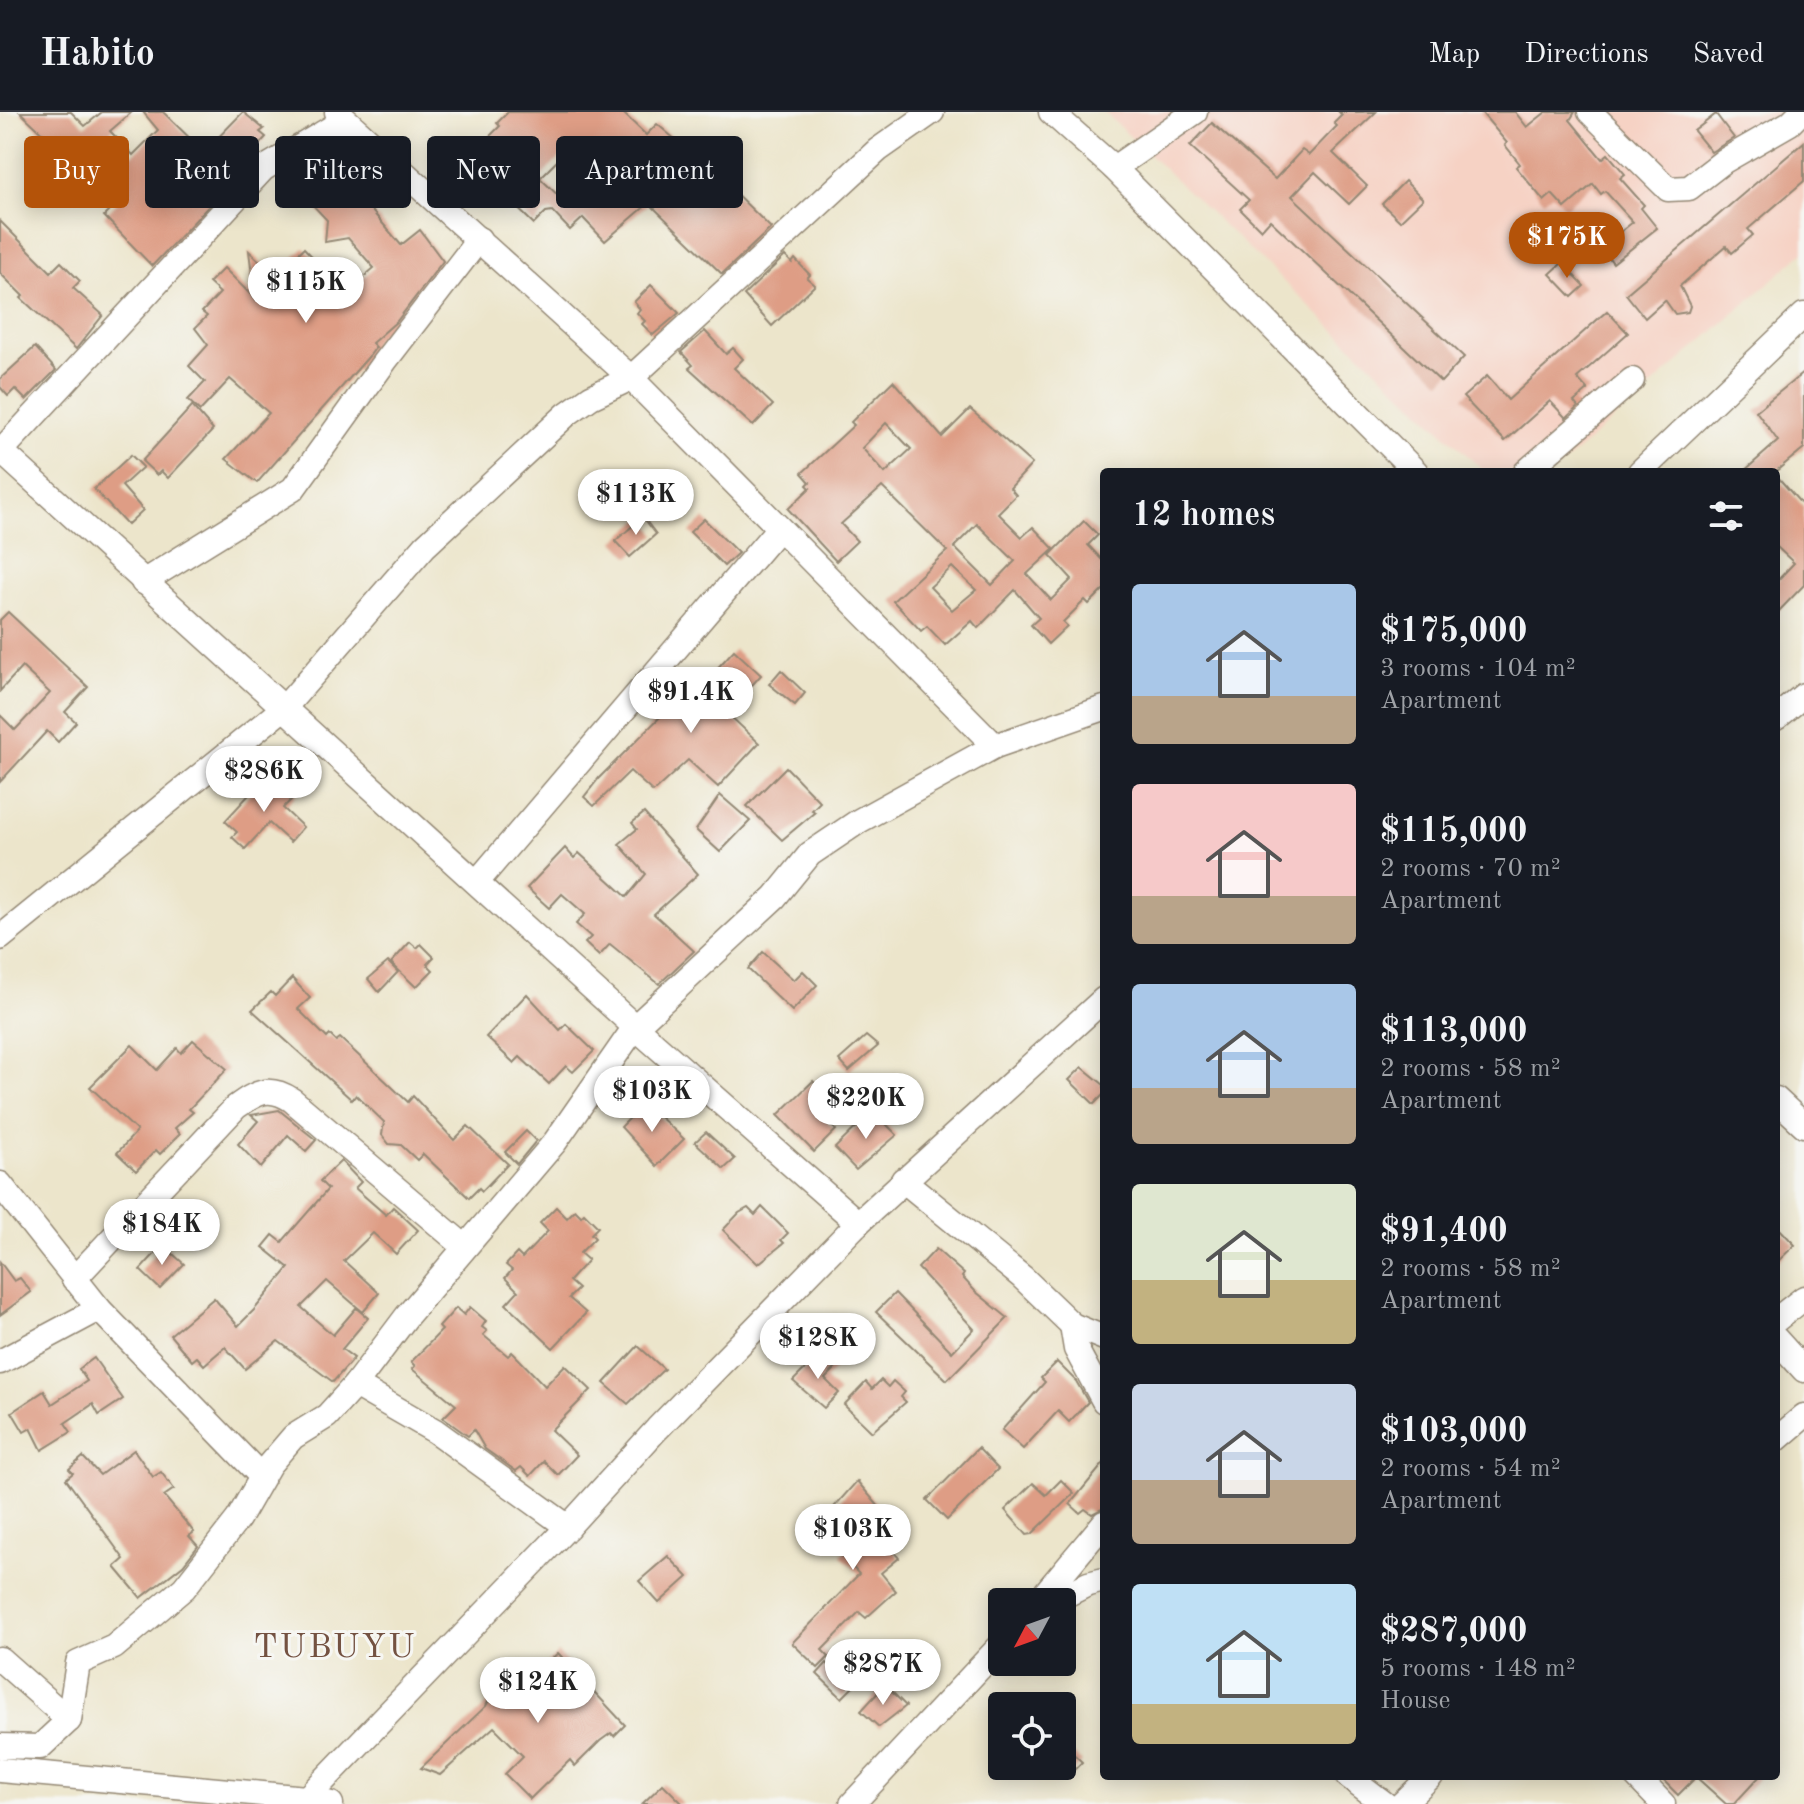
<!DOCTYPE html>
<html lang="en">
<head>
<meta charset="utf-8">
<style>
  body { margin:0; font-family:"Old Standard TT",serif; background:#242831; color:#f1f3f6; height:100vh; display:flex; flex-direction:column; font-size:30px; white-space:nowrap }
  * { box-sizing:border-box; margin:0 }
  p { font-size:26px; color:#9ea1a6 }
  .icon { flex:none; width:44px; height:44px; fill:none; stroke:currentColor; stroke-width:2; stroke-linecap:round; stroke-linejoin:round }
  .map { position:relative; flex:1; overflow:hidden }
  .details { position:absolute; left:1100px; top:356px; width:680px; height:1312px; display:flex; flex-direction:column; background:#171b24; border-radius:8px; box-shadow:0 4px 20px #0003 }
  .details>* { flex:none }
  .top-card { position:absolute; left:24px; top:24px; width:760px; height:72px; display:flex; gap:16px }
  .needle { width:52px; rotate:229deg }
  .buttons { position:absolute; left:988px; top:1476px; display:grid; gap:16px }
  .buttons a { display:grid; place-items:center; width:88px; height:88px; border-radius:8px; background:#171b24; box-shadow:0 4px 20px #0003; font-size:40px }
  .price { position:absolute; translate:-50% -68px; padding:0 18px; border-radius:28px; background:#fff; color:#222; font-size:26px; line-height:52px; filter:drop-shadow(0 2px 4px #0008) }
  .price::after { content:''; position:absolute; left:50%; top:48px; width:24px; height:18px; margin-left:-12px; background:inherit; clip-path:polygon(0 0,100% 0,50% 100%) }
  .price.selected { background:#b45309; color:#fff }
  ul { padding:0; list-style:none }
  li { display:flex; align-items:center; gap:24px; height:200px; padding:0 32px }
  li span { display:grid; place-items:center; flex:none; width:224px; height:160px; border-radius:8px; color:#555 }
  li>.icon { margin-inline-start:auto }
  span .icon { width:96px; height:96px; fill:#fffc; stroke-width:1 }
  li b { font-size:34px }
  h2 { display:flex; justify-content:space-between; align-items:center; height:96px; padding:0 32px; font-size:34px }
  .chip { padding:0 28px; border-radius:8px; background:#171b24; box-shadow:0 4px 20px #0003; font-size:28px; line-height:72px }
  .chip.selected { background:#b45309; color:#fff }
  header { display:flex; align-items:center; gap:48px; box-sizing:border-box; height:112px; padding:0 40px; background:#171b24; border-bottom:2px solid #363941 }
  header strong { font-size:38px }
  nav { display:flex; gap:44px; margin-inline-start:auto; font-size:28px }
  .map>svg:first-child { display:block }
  .built { fill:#f6d2c4 }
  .building { fill:#de9d85; fill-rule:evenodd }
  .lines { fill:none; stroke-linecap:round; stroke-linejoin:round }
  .minor-casing { stroke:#948874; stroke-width:27 }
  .minor { stroke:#fff; stroke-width:24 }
  .labels { text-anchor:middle; stroke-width:6; stroke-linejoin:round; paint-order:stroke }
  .quarter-label { font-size:34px; letter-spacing:2px; fill:#745242; stroke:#f6f6f2 }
</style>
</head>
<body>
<header>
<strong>Habito</strong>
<nav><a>Map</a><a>Directions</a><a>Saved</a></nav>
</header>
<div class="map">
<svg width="1804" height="1692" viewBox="0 0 1804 1692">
  <rect width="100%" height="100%" fill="#f6f6f2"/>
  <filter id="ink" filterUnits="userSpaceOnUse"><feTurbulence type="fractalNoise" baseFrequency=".0125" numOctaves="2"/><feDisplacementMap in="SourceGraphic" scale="16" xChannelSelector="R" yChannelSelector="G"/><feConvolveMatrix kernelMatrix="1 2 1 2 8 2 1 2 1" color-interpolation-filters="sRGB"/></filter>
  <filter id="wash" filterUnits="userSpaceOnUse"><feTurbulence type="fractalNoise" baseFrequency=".006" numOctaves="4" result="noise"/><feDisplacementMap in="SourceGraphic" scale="32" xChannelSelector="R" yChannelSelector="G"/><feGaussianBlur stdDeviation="1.8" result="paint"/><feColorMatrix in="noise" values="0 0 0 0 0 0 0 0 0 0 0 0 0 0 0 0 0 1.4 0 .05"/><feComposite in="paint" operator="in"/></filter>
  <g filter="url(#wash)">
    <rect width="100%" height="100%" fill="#ece5cb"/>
    <polygon class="built" points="1104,0 1804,0 1804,140 1553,360 1485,360"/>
    <g id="blocks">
      <g class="building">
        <polygon points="20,0 71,0 85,14 102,0 132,0 110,19 133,43 158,18 143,0 163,0 204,40 243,0 264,17 260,20 266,25 252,40 256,44 152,154 104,104 117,91"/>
        <path d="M508 0H622L646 23 657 12 714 60 771 116 722 162 649 91 605 129 583 106 570 118 552 99 546 100 534 112 499 78 494 82 466 53 474 44 472 42 500 14 497 11ZM564 42 591 67 566 91 540 66Z"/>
        <polygon points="1339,0 1376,0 1333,41 1367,74 1349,92 1315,60 1292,84 1464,245 1441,270 1270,108 1261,118 1240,97 1249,88 1190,34 1212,11 1275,67 1302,38 1309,43 1337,14 1334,11 1342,3"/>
        <polygon points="1481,0 1515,0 1527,15 1546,0 1575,0 1570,8 1602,47 1608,42 1625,62 1620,66 1644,93 1641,96 1657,116 1613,151 1604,139 1604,133 1633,110 1605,79 1601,82 1593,72 1565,96 1552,82 1544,89 1516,55 1520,52 1505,33 1507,31"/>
        <polygon points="1716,2 1734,26 1711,40 1694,19"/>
        <polygon points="1804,30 1804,69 1748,117 1753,123 1732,141 1726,134 1680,174 1690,194 1688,200 1675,202 1665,188 1645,206 1626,182"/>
        <polygon points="338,59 401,133 420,118 443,149 397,209 372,231 376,235 370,243 257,371 226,347 269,301 230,267 200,299 188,288 205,270 189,254 208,233 195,216 207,204 202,200 220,181 209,171 224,156 255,187 249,139 275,164 304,136 346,180 374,156 348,126 325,130 327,108 308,88"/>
        <polygon points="1405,69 1423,87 1400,109 1382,92"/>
        <polygon points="0,109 51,160 61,150 80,169 73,176 103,203 76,237 21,186 23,184 0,161"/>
        <polygon points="785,144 792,151 795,147 810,163 807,166 815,173 772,214 744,183"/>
        <polygon points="1562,151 1584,174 1572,185 1550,162"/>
        <polygon points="651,173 679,201 653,223 642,212 645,209 637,201 640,197 634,190"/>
        <polygon points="1607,199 1628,221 1577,266 1588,278 1574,290 1578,295 1566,306 1550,289 1505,329 1463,285 1487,264 1508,288"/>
        <polygon points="705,219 726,242 733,236 743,247 734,256 773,293 753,314 689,256 693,253 681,240"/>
        <polygon points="35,235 56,258 26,288 15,277 8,284 0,275 0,267"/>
        <polygon points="1804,260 1804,336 1775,360 1743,360 1778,329 1756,299"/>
        <path d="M893 269 942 325 970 297 1032 352 1010 376 1016 383 998 401 1022 425 1033 415 1054 437 1027 462 1051 488 1072 467 1050 443 1084 409 1098 423 1088 433 1104 450V477L1089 492 1085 488 1063 510 1067 514 1048 532 1031 513 1039 506 1015 478 978 516 972 509 945 533 927 514 921 519 893 489 947 439 882 375 841 412 857 429 836 449 788 397 810 376 807 373 810 370 802 361 854 313 851 310ZM886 311 911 337 885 361 862 336ZM977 412 1015 449 992 473 954 435ZM952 455 976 478 952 498 930 475Z"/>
        <polygon points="192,294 213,318 168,366 161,359 157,363 142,349"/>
        <polygon points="131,343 143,355 122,374 143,398 127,413 94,377"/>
        <polygon points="1776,363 1804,395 1804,473 1776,502 1776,470 1794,451 1776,434"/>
        <polygon points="643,405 656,422 630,445 615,429"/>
        <polygon points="704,407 738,441 724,454 690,420"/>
        <polygon points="8,500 88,575 65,600 76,610 58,630 47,619 0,670 0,603 15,618 50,581 22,555 0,579 0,508"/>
        <polygon points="734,538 761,563 727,601 759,631 718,675 688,648 653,680 630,659 594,694 584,685 599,666 673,592 677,595 700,571 702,573"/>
        <polygon points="781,558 805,581 795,593 769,572"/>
        <polygon points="786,655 820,690 812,698 815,700 782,728 747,694"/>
        <polygon points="272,668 279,675 283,671 296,683 283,696 303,715 290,730 269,711 245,737 232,725 237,720 225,709 258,673 263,678"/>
        <polygon points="720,683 750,709 720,740 696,718"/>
        <polygon points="644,701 698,762 654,802 694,839 659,872 610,832 599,844 585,831 591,825 576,812 585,802 562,782 549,796 527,776 565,736 574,746 579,741 627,785 646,762 619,732 637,717 632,711"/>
        <polygon points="410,830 417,836 421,832 434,845 427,852 433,858 416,875 391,851"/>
        <polygon points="763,840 794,868 803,859 817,873 792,899 748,857"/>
        <polygon points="388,850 398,860 379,880 368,867"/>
        <polygon points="292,866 310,886 298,897 327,926 330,923 336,929 340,926 408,990 413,984 454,1028 468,1014 508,1052 482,1079 479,1076 469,1086 423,1042 417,1048 401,1033 389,1032 382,1023 384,1010 356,983 352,988 252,898 271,880 275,884"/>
        <polygon points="527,882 560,918 566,912 594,939 573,960 566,954 549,972 520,945 514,951 486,925"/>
        <polygon points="866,924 878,934 849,959 839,948"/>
        <polygon points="193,928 227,957 189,997 193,1000 175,1016 180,1022 160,1042 156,1038 136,1059 117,1041 137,1019 90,975 132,933 157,958 177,936 181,941"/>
        <polygon points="1082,955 1104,973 1104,982 1094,992 1069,968"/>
        <polygon points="813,969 825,983 813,995 836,1018 814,1040 778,1003"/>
        <polygon points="645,991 684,1027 657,1054 621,1015"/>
        <polygon points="279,998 316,1028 306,1039 288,1023 261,1056 238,1032 258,1009 251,1003"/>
        <polygon points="873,999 897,1023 856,1058 835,1036"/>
        <polygon points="526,1019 536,1029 517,1052 505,1040"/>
        <polygon points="706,1020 735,1047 724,1057 695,1030"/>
        <polygon points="341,1049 361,1070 355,1076 386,1103 393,1095 418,1118 396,1142 373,1121 344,1149 379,1181 363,1200 327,1169 301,1195 333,1223 356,1196 368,1206 342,1237 354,1246 333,1270 278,1229 245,1257 225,1235 204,1253 197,1245 192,1249 170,1223 214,1186 238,1214 254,1198 289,1156 263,1135 273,1123 282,1130 328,1077 320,1069"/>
        <polygon points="556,1095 567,1106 575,1098 581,1104 584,1101 598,1115 591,1122 595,1126 580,1141 588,1148 569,1169 578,1177 569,1186 586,1201 553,1236 506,1192 518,1179 505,1166 512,1158 506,1153 517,1141 522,1146 548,1119 540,1111"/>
        <polygon points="762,1095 788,1121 781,1128 784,1131 758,1152 723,1118 739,1101 748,1096 755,1103"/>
        <polygon points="1776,1113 1795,1133 1776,1151"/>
        <polygon points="163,1133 184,1152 160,1177 140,1158"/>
        <polygon points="936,1137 964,1162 962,1165 975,1179 1008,1206 947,1268 876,1200 895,1181 952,1240 974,1217 918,1156"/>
        <polygon points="0,1150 14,1169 20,1166 31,1180 0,1203"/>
        <polygon points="470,1195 486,1209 482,1215 487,1219 483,1223 508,1244 512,1240 545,1274 565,1253 591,1278 551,1318 577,1343 558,1363 544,1349 530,1364 521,1355 516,1359 485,1337 474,1318 468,1324 443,1306 456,1293 412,1257 415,1254 411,1250 442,1218 439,1215 456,1196 464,1203"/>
        <polygon points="638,1234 664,1257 628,1292 604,1271"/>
        <polygon points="820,1242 835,1257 825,1267 839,1281 824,1296 793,1269"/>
        <polygon points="94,1246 123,1287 99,1303 93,1292 65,1311 71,1320 42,1338 31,1316 24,1320 12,1300 44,1279 52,1292 87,1269 79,1257"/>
        <polygon points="1057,1250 1076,1269 1088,1290 1069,1310 1058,1299 1023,1337 1002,1318 1045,1270 1041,1266"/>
        <polygon points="881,1268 888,1275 893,1269 905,1280 901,1285 906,1290 872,1320 844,1293 866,1270 872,1277"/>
        <polygon points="978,1336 998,1357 947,1408 927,1388"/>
        <polygon points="134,1338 153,1365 161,1360 174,1377 164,1384 194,1420 189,1424 198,1434 183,1453 141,1486 115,1455 124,1447 66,1367 73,1361 69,1357 83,1345 100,1363"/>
        <polygon points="1104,1351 1104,1396 1092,1402 1085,1397 1080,1401 1070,1392"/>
        <polygon points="1061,1368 1074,1381 1032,1422 1027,1423 1005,1398 1033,1371 1046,1383"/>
        <polygon points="857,1369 891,1409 878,1420 899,1446 881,1461 896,1479 866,1506 859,1500 822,1538 829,1545 818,1556 792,1531 859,1462 841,1443 852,1432 827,1403"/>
        <polygon points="668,1444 688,1465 659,1491 639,1469"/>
        <polygon points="558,1541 625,1613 614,1624 611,1621 600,1629 575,1654 570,1648 530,1687 505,1662 523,1644 494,1615 440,1663 421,1656 486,1594 497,1573 500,1576 508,1570 516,1579"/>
        <polygon points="827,1551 853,1575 842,1586 817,1562"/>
        <polygon points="885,1573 906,1594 879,1615 861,1599"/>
        <polygon points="1062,1631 1082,1650 1070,1662 1062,1654"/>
        <polygon points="1659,1664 1760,1664 1734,1692 1726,1692 1696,1665 1678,1683"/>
        <polygon points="663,1672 683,1692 642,1692"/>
      </g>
    </g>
  </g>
  <g filter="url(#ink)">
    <use href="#blocks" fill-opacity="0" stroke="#948874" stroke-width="2"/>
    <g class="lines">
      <defs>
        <g id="minor">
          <polyline points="337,0 631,266 995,634"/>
          <polyline points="1051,0 1114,56 1416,360"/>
          <polyline points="1590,0 1668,77 1689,76 1724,49 1790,11 1801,0"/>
          <polyline points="1114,56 1195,0"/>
          <polyline points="0,338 635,915 858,1111"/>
          <polyline points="1,339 263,57 343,9"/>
          <polyline points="1526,360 1632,268"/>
          <polyline points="1640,360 1804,203"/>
          <polyline points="143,470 293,377 385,249 479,127"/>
          <polyline points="1776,606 1804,583"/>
          <polyline points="477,770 778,417"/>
          <polyline points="0,826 285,595 425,434 567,302 591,285 631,266 878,38 932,0"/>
          <polyline points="1776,987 1804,1013"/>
          <polyline points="903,1068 1022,1165 1072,1213 1104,1226"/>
          <polyline points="0,1072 99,1197 261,1364"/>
          <path d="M74 1167 236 995C257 980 269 973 292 988L465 1135"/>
          <polyline points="1776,1208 1804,1186"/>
          <polyline points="1072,1213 1076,1237 1104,1289"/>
          <polyline points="1776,1227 1804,1258"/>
          <polyline points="0,1250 99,1197"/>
          <polyline points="355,1273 435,1319 568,1415"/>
          <polyline points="1776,1328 1804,1304"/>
          <polyline points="1038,1490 1104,1411"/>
          <polyline points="1052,1490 1088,1472 1104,1468"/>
          <polyline points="0,1547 69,1608"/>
          <polyline points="0,1634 40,1635 69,1608 78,1551 114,1535 184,1476 238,1407 269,1353 293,1325 327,1304 355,1273 407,1204 555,1030 635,915 775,785 810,742 859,709 995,634 1104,596"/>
          <polyline points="0,1658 306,1686 331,1692"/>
          <polyline points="1348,1664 1385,1692"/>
          <polyline points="1636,1664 1663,1692"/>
          <polyline points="301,1692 568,1415 657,1317 858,1111 1104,887"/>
          <polyline points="852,1692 1002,1532"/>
          <polyline points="1402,1692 1431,1664"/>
        </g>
      </defs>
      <use href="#minor" class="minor-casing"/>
      <use href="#minor" class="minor"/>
    </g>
  </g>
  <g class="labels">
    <g class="quarter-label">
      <text x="335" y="1545">TUBUYU</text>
    </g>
  </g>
</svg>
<div class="buttons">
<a><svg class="needle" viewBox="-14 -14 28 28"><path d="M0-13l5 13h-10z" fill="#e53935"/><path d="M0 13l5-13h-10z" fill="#9ea1a6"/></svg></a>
<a><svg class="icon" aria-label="locate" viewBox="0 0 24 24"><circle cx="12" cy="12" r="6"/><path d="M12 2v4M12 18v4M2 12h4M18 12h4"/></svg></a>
</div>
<b class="price selected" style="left:1567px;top:168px">$175K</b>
<b class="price" style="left:306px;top:213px">$115K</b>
<b class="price" style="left:636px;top:425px">$113K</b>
<b class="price" style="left:691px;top:623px">$91.4K</b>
<b class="price" style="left:264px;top:702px">$286K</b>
<b class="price" style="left:652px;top:1022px">$103K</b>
<b class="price" style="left:866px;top:1029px">$220K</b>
<b class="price" style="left:162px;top:1155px">$184K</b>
<b class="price" style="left:818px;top:1269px">$128K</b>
<b class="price" style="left:853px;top:1460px">$103K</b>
<b class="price" style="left:883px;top:1595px">$287K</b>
<b class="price" style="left:538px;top:1613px">$124K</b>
<div class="top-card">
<a class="chip selected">Buy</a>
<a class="chip">Rent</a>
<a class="chip">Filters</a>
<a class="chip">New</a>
<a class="chip">Apartment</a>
</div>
<section class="details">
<h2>12 homes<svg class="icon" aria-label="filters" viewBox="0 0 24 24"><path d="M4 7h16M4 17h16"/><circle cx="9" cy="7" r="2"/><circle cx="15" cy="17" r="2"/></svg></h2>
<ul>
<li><span style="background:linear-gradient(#a9c7e8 70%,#b9a48a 0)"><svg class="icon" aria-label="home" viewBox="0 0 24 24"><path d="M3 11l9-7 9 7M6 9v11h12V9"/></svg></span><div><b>$175,000</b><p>3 rooms · 104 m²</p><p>Apartment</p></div></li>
<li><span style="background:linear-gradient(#f6c9c9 70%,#b9a48a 0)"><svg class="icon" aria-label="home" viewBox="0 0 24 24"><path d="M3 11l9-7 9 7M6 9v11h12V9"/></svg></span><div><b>$115,000</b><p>2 rooms · 70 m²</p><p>Apartment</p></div></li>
<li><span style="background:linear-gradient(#a9c7e8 65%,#b9a48a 0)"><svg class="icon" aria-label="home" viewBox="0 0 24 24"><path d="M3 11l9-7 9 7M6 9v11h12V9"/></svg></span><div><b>$113,000</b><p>2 rooms · 58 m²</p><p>Apartment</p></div></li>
<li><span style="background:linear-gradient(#dfe7d0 60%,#c2b280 0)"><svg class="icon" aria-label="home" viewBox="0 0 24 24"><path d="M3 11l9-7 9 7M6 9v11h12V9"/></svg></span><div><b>$91,400</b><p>2 rooms · 58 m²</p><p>Apartment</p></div></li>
<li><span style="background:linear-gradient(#c9d6e8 60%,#b9a48a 0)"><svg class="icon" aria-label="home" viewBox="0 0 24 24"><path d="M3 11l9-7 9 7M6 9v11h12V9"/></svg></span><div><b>$103,000</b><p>2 rooms · 54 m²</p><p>Apartment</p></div></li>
<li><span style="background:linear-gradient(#bfe0f5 75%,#c2b280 0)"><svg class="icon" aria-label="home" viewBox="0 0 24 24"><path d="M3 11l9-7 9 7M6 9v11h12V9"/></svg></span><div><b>$287,000</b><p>5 rooms · 148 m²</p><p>House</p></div></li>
</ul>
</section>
</div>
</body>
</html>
